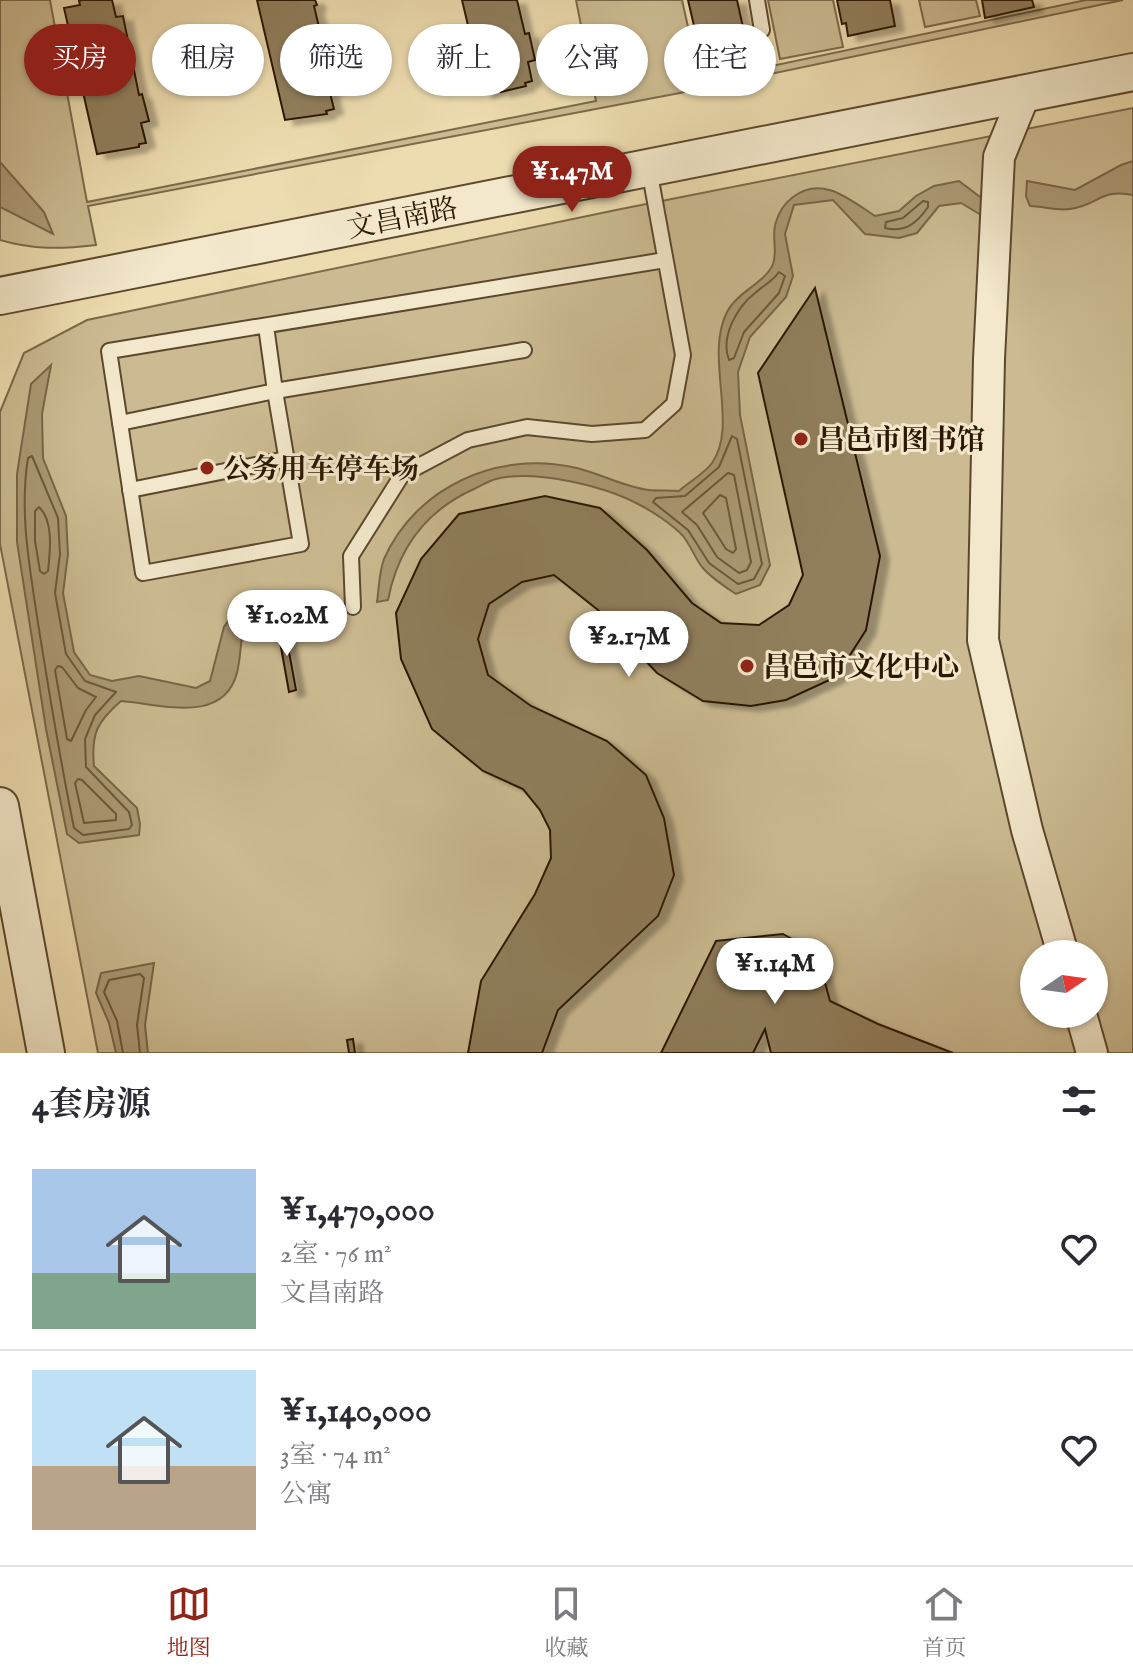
<!DOCTYPE html>
<html lang="zh">
<head>
<meta charset="utf-8">
<style>
  body { margin:0; font-family:"IM FELL English","Noto Serif SC",serif; background:#f2f2f3; color:#2b2b33; height:100vh; display:flex; flex-direction:column; font-size:30px; white-space:nowrap }
  * { box-sizing:border-box; margin:0 }
  p { font-size:26px; color:#7c7c81 }
  .icon { flex:none; width:44px; height:44px; fill:none; stroke:currentColor; stroke-width:2; stroke-linecap:round; stroke-linejoin:round }
  .map { position:relative; height:1053px; overflow:hidden }
  .side { display:flex; flex-direction:column; background:#fff; flex:1 }
  .side>* { flex:none }
  .top-card { position:absolute; left:24px; top:24px; width:1086px; height:72px; display:flex; gap:16px }
  .needle { width:52px; rotate:77deg }
  .fabs { position:absolute; left:1020px; top:940px; display:grid; gap:16px }
  .fabs a { display:grid; place-items:center; width:88px; height:88px; border-radius:50%; background:#fff; box-shadow:0 2px 6px #0004; font-size:40px }
  .price { position:absolute; translate:-50% -68px; padding:0 18px; border-radius:28px; background:#fff; color:#222; font-size:26px; line-height:52px; filter:drop-shadow(0 2px 4px #0008) }
  .price::after { content:''; position:absolute; left:50%; top:48px; width:24px; height:18px; margin-left:-12px; background:inherit; clip-path:polygon(0 0,100% 0,50% 100%) }
  .price.current { background:#8f2418; color:#fff }
  ul { padding:0; list-style:none }
  li { display:flex; align-items:center; gap:24px; height:200px; padding:0 32px }
  li+li { border-top:2px solid #e1e1e2 }
  li span { display:grid; place-items:center; flex:none; width:224px; height:160px; border-radius:0px; color:#555 }
  li>.icon { margin-inline-start:auto }
  span .icon { width:96px; height:96px; fill:#fffc; stroke-width:1 }
  li b { font-size:34px }
  h2 { display:flex; justify-content:space-between; align-items:center; height:96px; padding:0 32px; font-size:34px }
  .tag { padding:0 28px; border-radius:36px; background:#fff; box-shadow:0 2px 6px #0004; font-size:28px; line-height:72px }
  .tag.current { background:#8f2418; color:#fff }
  .dock { display:flex; justify-content:space-around; align-items:center; height:112px; border-top:2px solid #e1e1e2; background:#fff; font-size:22px; color:#7c7c81 }
  .dock a { display:grid; justify-items:center; gap:4px }
  .dock .current { color:#8f2418 }
  .map>svg:first-child { display:block }
  .green { fill:#ccbb92; stroke:#7c6a4a; stroke-width:2; fill-rule:evenodd }
  .water { fill:#ab9974; stroke:#786546; stroke-width:2 }
  .lines { fill:none; stroke-linecap:round; stroke-linejoin:round }
  .shore { stroke:#6c583b; stroke-width:2 }
  .building { fill:#907e5c; stroke:#2c1802; stroke-width:2; filter:url(#shadow) }
  .service-casing { stroke:#5c492d; stroke-width:18 }
  .minor-casing { stroke:#5c492d; stroke-width:34 }
  .tertiary-casing { stroke:#5c492d; stroke-width:40 }
  .service { stroke:#f3e8cb; stroke-width:14 }
  .minor { stroke:#f3e8cb; stroke-width:30 }
  .tertiary { stroke:#f3e8cb; stroke-width:36 }
  .poi-dot { fill:#8f2418; stroke:#f3e8cb; stroke-width:3 }
  .labels { text-anchor:middle; stroke-width:6; stroke-linejoin:round; paint-order:stroke }
  .street-label { font-size:28px; fill:#2c1802; stroke:#f3e8cb }
  .poi-label { font-size:28px; font-weight:bold; fill:#2c1802; stroke:#f3e8cb; text-anchor:start }
</style>
</head>
<body>
<div class="map">
<svg width="1133" height="1053" viewBox="0 0 1133 1053">
  <defs>
    <filter id="shadow"><feDropShadow dx="9" dy="5" stdDeviation="2" flood-color="#0004"/></filter>
  </defs>
  <rect width="100%" height="100%" fill="#eddcaf"/>
  <filter id="stains"><feTurbulence type="fractalNoise" baseFrequency=".0025" numOctaves="4"/><feColorMatrix values="0 0 0 0 .2 0 0 0 0 .09 0 0 0 0 .02 0 0 0 .5 -.17"/></filter>
  <radialGradient id="worn" r=".72"><stop offset=".6" stop-color="#630" stop-opacity="0"/><stop offset="1" stop-color="#630" stop-opacity=".3"/></radialGradient>
  <g class="green">
    <path d="M0 0H50L87 202 596 101 576 0H682L700 81 1086 0H1123L685 92 88 206 96 245C62 249 33 250 0 240Z"/>
    <polygon points="768,0 833,0 843,47 780,59"/>
    <polygon points="919,0 976,0 980,16 925,27"/>
    <path d="M1133 108V1053H98L0 544V412L24 353 87 320 621 209ZM1034 954H1094V1014H1034Z"/>
  </g>
  <g class="water">
    <path d="M1133 161V195C1101 188 1097 206 1070 209 1056 211 1043 206 1030 206L1026 196 1027 181 1075 190 1121 165Z"/>
    <polygon points="0,162 44,212 53,234 0,207"/>
    <path d="M959 181 984 200 981 215 961 203 939 206 917 233 899 238 865 234 833 200 794 205 785 234 793 276 786 297 750 337 738 372 740 415 770 565 760 585 736 594C724 586 711 578 702 567 695 558 691 546 683 536 673 525 652 511 638 504 604 486 534 469 496 479 488 481 481 486 474 489 425 511 398 548 388 600L377 602C379 588 379 572 384 559 416 487 497 451 572 467 598 472 623 487 649 490 659 491 669 490 679 491 689 482 705 473 712 463 739 425 704 357 727 312 737 292 766 282 773 264 778 251 771 235 776 222 779 211 784 204 793 197 822 175 849 199 875 216L899 211 916 196 934 186Z"/>
    <path d="M51 365 42 414 43 458 66 516 68 554 63 593 74 652 90 675 112 681 139 676 196 688 210 681 224 627 234 613 263 607 269 618 245 623C240 640 241 657 237 673 223 725 161 704 121 701 97 722 91 733 94 766L137 808 140 824 139 835 79 843 67 834 46 729 17 542V474L31 384Z"/>
    <polygon points="154,963 145,1025 148,1053 116,1053 109,1023 96,993 101,973"/>
  </g>
  <g class="lines">
    <g class="shore">
      <path d="M923 201 928 202V207C917 223 905 233 885 228L886 222 903 218Z"/>
      <path d="M779 272 785 276 779 293 744 332 734 358 729 360C720 337 737 307 755 293 764 285 772 282 779 272Z"/>
      <polygon points="732,436 737,439 762,564 754,579 738,584 709,563 688,530 653,502 656,498 685,496 719,467"/>
      <path d="M32 456 58 518 60 554 55 593 66 654 85 681 116 692 95 715 85 739 86 767 129 812 132 825 129 829 83 835 74 828C60 760 49 692 38 623 30 569 19 513 28 458Z"/>
      <polygon points="728,473 734,475 751,562 747,570 739,573 717,557 697,525 682,512"/>
      <polygon points="720,495 726,498 736,549 733,553 726,549 703,513"/>
      <path d="M39 507C54 521 50 552 48 571L44 574 40 571 35 541V511Z"/>
      <polygon points="58,666 62,667 78,688 96,697 86,710 71,741 67,739 55,670"/>
      <polygon points="78,779 82,780 116,814 116,820 84,823 75,783"/>
      <polyline points="123,1053 117,1021 104,992 109,980 140,974 144,978 137,1025 140,1053"/>
    </g>
  </g>
  <g class="building">
    <polygon points="112,0 116,17 123,16 139,95 142,94 149,121 141,123 146,143 139,144 139,147 97,154 64,8 80,5 79,1 82,0"/>
    <polygon points="257,0 315,0 317,5 314,6 327,61 330,61 336,88 329,89 334,109 326,111 327,114 285,120"/>
    <polygon points="462,0 517,0 525,34 529,33 535,60 528,62 532,81 525,83 526,86 501,92 501,89 484,93"/>
    <polygon points="688,0 737,0 750,59 705,69 703,60 697,61 691,31 695,30"/>
    <polygon points="837,0 890,0 895,26 848,36 846,23 842,24"/>
    <polygon points="982,0 1032,0 1034,7 985,18"/>
    <polygon points="815,288 880,556 866,630 836,677 786,700 751,706 703,701 657,673 598,610 554,575 522,582 489,604 478,639 488,675 531,706 607,741 646,775 664,818 674,875 658,916 558,1010 542,1053 468,1053 481,981 535,894 551,858 550,830 540,810 523,789 483,771 432,729 401,659 396,613 421,559 459,514 545,496 600,508 647,550 692,603 721,623 759,625 789,605 803,575 758,373"/>
    <polygon points="284,624 296,690 289,692 277,625"/>
    <polygon points="783,934 817,953 830,1001 878,1024 953,1053 771,1053 765,1029 753,1053 661,1053 716,941"/>
    <polygon points="353,1039 355,1053 349,1053 347,1040"/>
  </g>
  <g class="lines">
    <defs>
      <g id="service">
        <polyline points="757,0 762,30"/>
        <polyline points="266,326 275,391 301,544 143,573 109,351 665,260"/>
        <polyline points="120,423 275,391 524,350"/>
        <polyline points="130,490 286,459"/>
        <polyline points="353,607 351,556 402,475 468,440 527,427 592,434 645,430 674,404 683,355 649,169"/>
      </g>
      <g id="minor">
        <polyline points="1025,93 999,157 989,359 983,640 1027,830 1063,954"/>
        <polyline points="1081,1014 1092,1053"/>
      </g>
      <g id="tertiary">
        <polyline points="0,296 1133,72"/>
        <polyline points="0,806 46,1053"/>
      </g>
    </defs>
    <use href="#service" class="service-casing"/>
    <use href="#minor" class="minor-casing"/>
    <use href="#tertiary" class="tertiary-casing"/>
    <use href="#service" class="service"/>
    <use href="#minor" class="minor"/>
    <use href="#tertiary" class="tertiary"/>
  </g>
  <g class="poi-dot">
    <circle cx="801" cy="439" r="8"/>
    <circle cx="207" cy="468" r="8"/>
    <circle cx="747" cy="666" r="8"/>
  </g>
  <g class="labels">
    <g class="street-label">
      <text transform="translate(402 217) rotate(-11)" y="10">文昌南路</text>
    </g>
    <g class="poi-label">
      <text x="817" y="449">昌邑市图书馆</text>
      <text x="223" y="478">公务用车停车场</text>
      <text x="763" y="676">昌邑市文化中心</text>
    </g>
  </g>
  <rect width="100%" height="100%" filter="url(#stains)"/>
  <rect width="100%" height="100%" fill="url(#worn)"/>
</svg>
<div class="fabs">
<a><svg class="needle" viewBox="-14 -14 28 28"><path d="M0-13l5 13h-10z" fill="#e53935"/><path d="M0 13l5-13h-10z" fill="#7c7c81"/></svg></a>
</div>
<b class="price current" style="left:572px;top:214px">¥1.47M</b>
<b class="price" style="left:287px;top:658px">¥1.02M</b>
<b class="price" style="left:629px;top:679px">¥2.17M</b>
<b class="price" style="left:775px;top:1006px">¥1.14M</b>
<div class="top-card">
<a class="tag current">买房</a>
<a class="tag">租房</a>
<a class="tag">筛选</a>
<a class="tag">新上</a>
<a class="tag">公寓</a>
<a class="tag">住宅</a>
</div>
</div>
<section class="side">
<h2>4套房源<svg class="icon" aria-label="filters" viewBox="0 0 24 24"><path d="M4 7h16M4 17h16"/><circle cx="9" cy="7" r="2"/><circle cx="15" cy="17" r="2"/></svg></h2>
<ul>
<li><span style="background:linear-gradient(#a9c7e8 65%,#7fa58c 0)"><svg class="icon" aria-label="home" viewBox="0 0 24 24"><path d="M3 11l9-7 9 7M6 9v11h12V9"/></svg></span><div><b>¥1,470,000</b><p>2室 · 76 m²</p><p>文昌南路</p></div><svg class="icon" aria-label="heart" viewBox="0 0 24 24"><path d="M12 20l-8-8c-3-5 5-10 8-4 3-6 11-1 8 4z"/></svg></li>
<li><span style="background:linear-gradient(#bfe0f5 60%,#b9a48a 0)"><svg class="icon" aria-label="home" viewBox="0 0 24 24"><path d="M3 11l9-7 9 7M6 9v11h12V9"/></svg></span><div><b>¥1,140,000</b><p>3室 · 74 m²</p><p>公寓</p></div><svg class="icon" aria-label="heart" viewBox="0 0 24 24"><path d="M12 20l-8-8c-3-5 5-10 8-4 3-6 11-1 8 4z"/></svg></li>
</ul>
</section>
<nav class="dock">
<a class="current"><svg class="icon" aria-label="map" viewBox="0 0 24 24"><path d="M3 6l6-2 6 2 6-2v14l-6 2-6-2-6 2zM9 4v14M15 6v14"/></svg>地图</a>
<a><svg class="icon" aria-label="saved" viewBox="0 0 24 24"><path d="M7 4h10v16l-5-4-5 4z"/></svg>收藏</a>
<a><svg class="icon" aria-label="home" viewBox="0 0 24 24"><path d="M3 11l9-7 9 7M6 9v11h12V9"/></svg>首页</a>
</nav>
</body>
</html>
